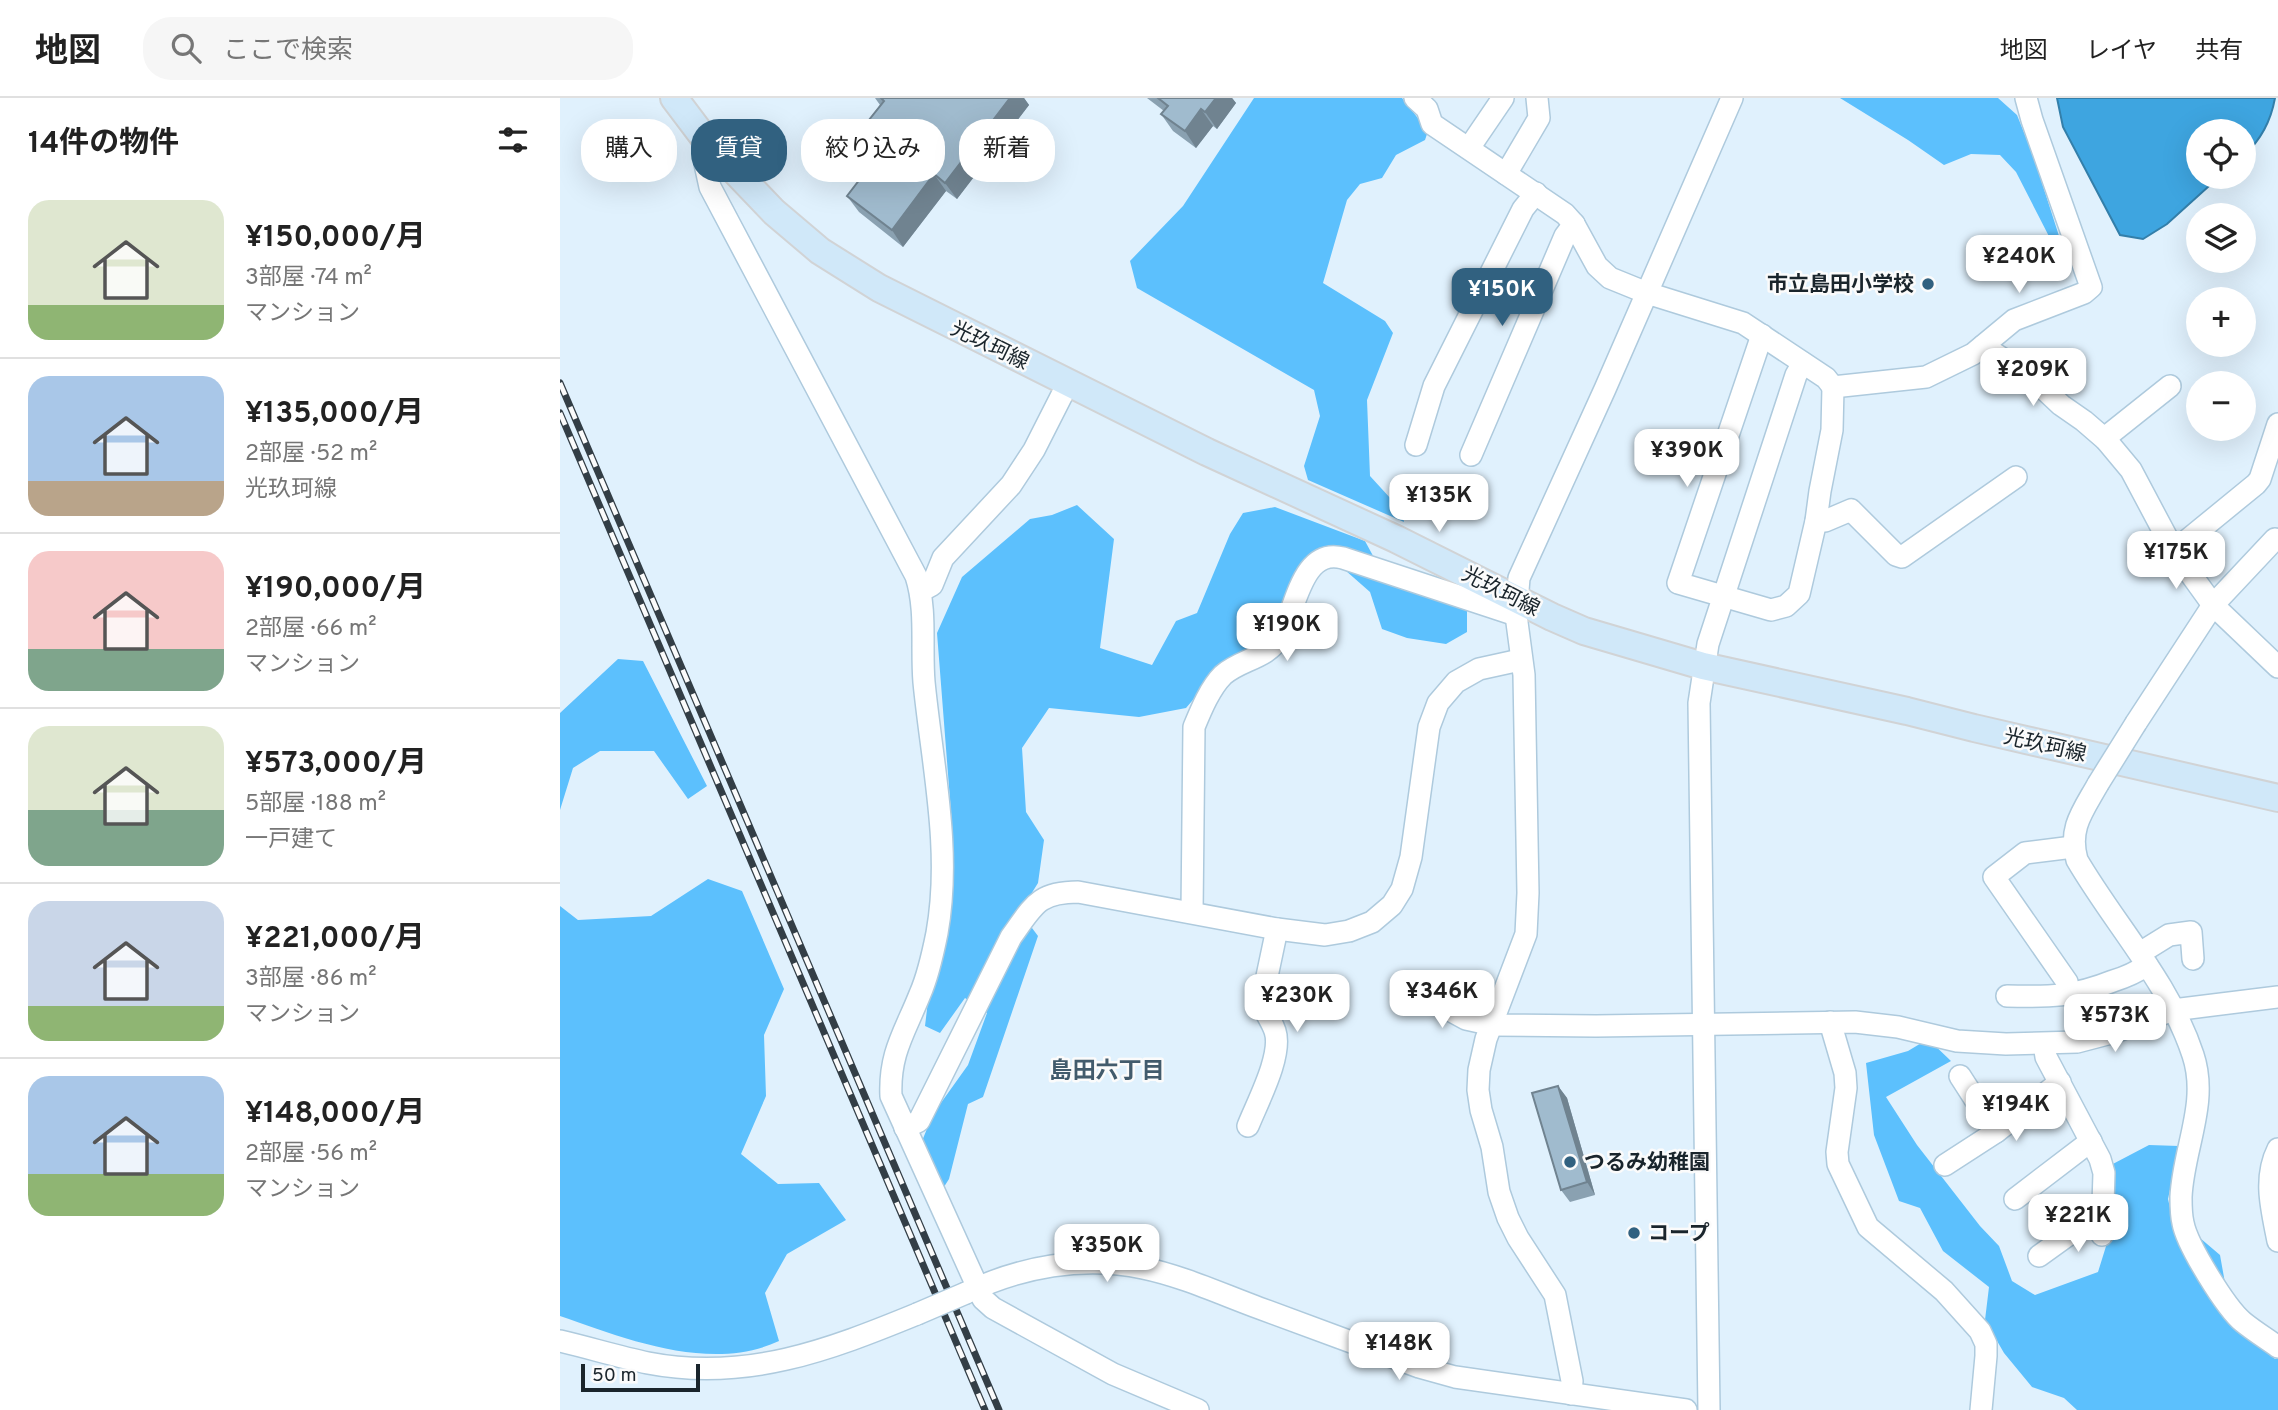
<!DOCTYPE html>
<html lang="ja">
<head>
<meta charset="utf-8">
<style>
  body { margin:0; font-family:Overpass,"Noto Sans JP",sans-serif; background:#f6f6f6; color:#222; height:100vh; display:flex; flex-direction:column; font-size:26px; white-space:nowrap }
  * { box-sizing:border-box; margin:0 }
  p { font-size:23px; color:#767676 }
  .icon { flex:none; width:38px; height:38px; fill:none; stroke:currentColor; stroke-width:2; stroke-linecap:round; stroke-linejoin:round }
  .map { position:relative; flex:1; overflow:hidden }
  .panel { display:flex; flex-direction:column; background:#fff; width:560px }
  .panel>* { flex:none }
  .banner { position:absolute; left:21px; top:21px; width:665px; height:63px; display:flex; gap:14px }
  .fabs { position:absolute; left:1626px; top:21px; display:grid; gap:14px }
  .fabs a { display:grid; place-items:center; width:70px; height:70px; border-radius:50%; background:#fff; box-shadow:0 7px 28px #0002; font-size:35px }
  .scale { position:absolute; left:21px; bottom:18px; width:119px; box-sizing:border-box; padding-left:7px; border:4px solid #1a252c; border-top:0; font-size:19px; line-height:24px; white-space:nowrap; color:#1a252c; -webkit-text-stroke:5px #fbfbfb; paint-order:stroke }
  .price { position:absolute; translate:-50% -60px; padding:0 16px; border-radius:14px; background:#fff; color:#222; font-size:23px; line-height:46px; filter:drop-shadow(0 2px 4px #0008) }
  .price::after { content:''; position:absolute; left:50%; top:42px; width:21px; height:16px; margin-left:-10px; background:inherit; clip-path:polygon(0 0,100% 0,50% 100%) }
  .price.selected { background:#316180; color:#fff }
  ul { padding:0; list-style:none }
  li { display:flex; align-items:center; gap:21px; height:175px; padding:0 28px }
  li+li { border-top:2px solid #e0e0e0 }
  li span { display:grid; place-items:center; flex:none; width:196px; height:140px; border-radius:21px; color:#555 }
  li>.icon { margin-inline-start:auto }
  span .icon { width:84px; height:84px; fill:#fffc; stroke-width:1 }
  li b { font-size:30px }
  h2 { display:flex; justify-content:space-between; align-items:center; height:84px; padding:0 28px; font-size:30px }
  .tag { padding:0 24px; border-radius:28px; background:#fff; box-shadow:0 7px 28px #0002; font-size:24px; line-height:63px }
  .tag.selected { background:#316180; color:#fff }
  header { display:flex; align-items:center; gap:42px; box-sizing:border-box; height:98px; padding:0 35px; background:#fff; border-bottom:2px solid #e0e0e0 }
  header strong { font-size:33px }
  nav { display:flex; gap:38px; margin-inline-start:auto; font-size:24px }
  .search { width:490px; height:63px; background:#f6f6f6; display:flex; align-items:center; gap:18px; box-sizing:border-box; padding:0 24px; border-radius:28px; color:#767676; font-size:26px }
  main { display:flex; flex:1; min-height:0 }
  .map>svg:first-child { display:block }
  .forest { fill:#5cc0fd }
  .water { fill:#3ea5e0; stroke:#337faa; stroke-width:2 }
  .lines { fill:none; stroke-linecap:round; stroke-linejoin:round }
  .minor-casing { stroke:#aecadd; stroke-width:24 }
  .major-casing { stroke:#d1d3d5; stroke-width:30 }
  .minor { stroke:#fff; stroke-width:21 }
  .major { stroke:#d0e8f9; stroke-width:26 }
  .rail-casing { stroke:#333e46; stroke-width:7 }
  .rail { stroke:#fbfbfb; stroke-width:4.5; stroke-dasharray:13; stroke-linecap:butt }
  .minor-bridge-casing { stroke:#aecadd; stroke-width:24; stroke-linecap:butt }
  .minor-bridge { stroke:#fff; stroke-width:21 }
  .wall { fill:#8aa1b1 }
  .shaded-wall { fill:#708390 }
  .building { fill:#a0bbce; stroke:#708390; stroke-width:2 }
  .poi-dot { fill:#316180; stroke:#fbfbfb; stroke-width:2.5 }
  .labels { text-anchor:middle; stroke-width:5; stroke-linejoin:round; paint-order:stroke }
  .poi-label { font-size:21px; font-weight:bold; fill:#1a252c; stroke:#fbfbfb; text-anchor:start }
  .street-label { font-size:21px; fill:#1a252c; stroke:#fbfbfb }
  .neighbourhood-label { font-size:23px; font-weight:bold; fill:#425b6c; stroke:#fbfbfb }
</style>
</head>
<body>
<header>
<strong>地図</strong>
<div class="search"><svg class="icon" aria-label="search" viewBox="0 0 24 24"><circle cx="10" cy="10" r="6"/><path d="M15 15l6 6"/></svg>ここで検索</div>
<nav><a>地図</a><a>レイヤ</a><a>共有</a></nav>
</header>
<main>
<section class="panel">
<h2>14件の物件<svg class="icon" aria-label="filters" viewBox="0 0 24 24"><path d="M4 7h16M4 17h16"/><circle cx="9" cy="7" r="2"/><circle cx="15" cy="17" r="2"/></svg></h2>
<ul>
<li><span style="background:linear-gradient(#dfe7d0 75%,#8fb573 0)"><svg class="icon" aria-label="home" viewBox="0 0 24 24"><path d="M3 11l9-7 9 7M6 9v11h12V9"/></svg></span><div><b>¥150,000/月</b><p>3部屋 · 74 m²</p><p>マンション</p></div></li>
<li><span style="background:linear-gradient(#a9c7e8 75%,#b9a48a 0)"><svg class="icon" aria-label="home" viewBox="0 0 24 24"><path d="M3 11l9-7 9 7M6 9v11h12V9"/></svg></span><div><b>¥135,000/月</b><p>2部屋 · 52 m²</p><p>光玖珂線</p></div></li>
<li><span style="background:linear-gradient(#f6c9c9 70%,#7fa58c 0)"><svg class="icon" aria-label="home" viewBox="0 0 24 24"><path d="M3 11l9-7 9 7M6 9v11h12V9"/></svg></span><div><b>¥190,000/月</b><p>2部屋 · 66 m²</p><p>マンション</p></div></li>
<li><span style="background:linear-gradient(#dfe7d0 60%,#7fa58c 0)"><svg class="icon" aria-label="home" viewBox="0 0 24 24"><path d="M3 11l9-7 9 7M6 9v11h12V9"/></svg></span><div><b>¥573,000/月</b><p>5部屋 · 188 m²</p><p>一戸建て</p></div></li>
<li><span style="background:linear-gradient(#c9d6e8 75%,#8fb573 0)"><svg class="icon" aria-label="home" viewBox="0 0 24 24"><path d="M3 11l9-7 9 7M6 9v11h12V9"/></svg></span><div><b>¥221,000/月</b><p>3部屋 · 86 m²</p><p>マンション</p></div></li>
<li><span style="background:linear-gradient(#a9c7e8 70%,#8fb573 0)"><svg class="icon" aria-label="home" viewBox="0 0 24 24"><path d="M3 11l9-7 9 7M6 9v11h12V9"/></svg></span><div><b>¥148,000/月</b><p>2部屋 · 56 m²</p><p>マンション</p></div></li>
</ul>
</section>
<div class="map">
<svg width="1718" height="1312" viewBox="0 0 1718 1312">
  <rect width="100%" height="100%" fill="#e0f1fd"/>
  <g class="forest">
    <polygon points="694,0 842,0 868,33 865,42 836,57 822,80 800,86 787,102 763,185 825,223 833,235 807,302 810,378 842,413 844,424 748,382 744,368 760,318 754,292 577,190 570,163 623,108"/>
    <polygon points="1280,0 1438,0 1457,17 1473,57 1500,141 1497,154 1456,74 1440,57 1411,56 1384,67 1348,42"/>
    <polygon points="517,407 554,441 540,550 592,567 616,523 637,515 670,436 683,415 715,409 805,443 825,480 907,512 907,534 886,546 847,540 822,531 810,494 777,465 753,458 717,527 701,543 668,561 626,610 579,619 489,610 462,650 466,714 484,742 478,785 460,814 478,838 423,999 408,1006 389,1081 382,1092 362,1043 373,1016 408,967 427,915 405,900 380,935 365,928 368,903 388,828 393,740 377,535 402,479 470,421 492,417"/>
    <polygon points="58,561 83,563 147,688 128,701 94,653 40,653 13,670 0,712 0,615"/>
    <path d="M148 781 182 793 224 891 204 937 206 998 181 1056 218 1086 259 1085 286 1122 227 1156 205 1195 219 1243C151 1275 66 1241 0 1218V808L18 822 91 818Z"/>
    <polygon points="1368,941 1391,963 1326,999 1357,1047 1420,1128 1439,1148 1452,1183 1475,1197 1538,1174 1552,1129 1549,1068 1589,1047 1619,1048 1608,1101 1616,1137 1640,1140 1660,1157 1672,1224 1715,1261 1718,1260 1718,1312 1517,1312 1504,1300 1472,1289 1444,1255 1425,1222 1429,1189 1383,1153 1360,1110 1339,1103 1314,1037 1306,965 1348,953"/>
  </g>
  <path class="water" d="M1497 0H1715C1711 22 1701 42 1684 57V33H1638V79H1659L1607 126 1583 141 1560 137 1503 29Z"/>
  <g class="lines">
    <defs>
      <g id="minor">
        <polyline points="855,0 867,11 872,26 1005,116 1014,126 1037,168 1050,180 1087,195 1183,225 1266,280 1273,289 1366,279 1413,256 1454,222 1524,195 1531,189 1472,22 1466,0"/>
        <path d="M148 45 145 66 150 89 356 478C367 512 361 549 364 584 372 666 392 752 377 835 373 855 368 878 360 896 345 934 329 955 331 998L423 1201 433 1210 553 1276 638 1312"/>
        <polyline points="909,50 943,0"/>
        <polyline points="946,76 979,20 977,0"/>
        <polyline points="1202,237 1118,485 1211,512 1226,508 1239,496 1256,423 1260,393 1272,332 1273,289"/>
        <polyline points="1423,248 1471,279 1501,307 1524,323 1546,342 1571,372 1614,453 1653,507 1718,569"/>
        <polyline points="1546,342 1551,335 1610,288"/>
        <polyline points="856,347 874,288 963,111 976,95"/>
        <polyline points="911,357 1005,138 1014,126"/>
        <polyline points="1256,423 1265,423 1291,412 1336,457 1342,459 1456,379"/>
        <polyline points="1614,453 1696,386 1700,381 1718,326"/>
        <polyline points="361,493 372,487 383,460 451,387 474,352 508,285"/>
        <polyline points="1576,625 1653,507 1715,441"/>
        <path d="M1538 686C1523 713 1508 730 1517 762 1555 827 1609 884 1633 957 1649 1005 1623 1051 1621 1099 1621 1107 1621 1117 1623 1125 1627 1147 1666 1210 1683 1224 1694 1233 1707 1241 1718 1249"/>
        <path d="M632 814 634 629C641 612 650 590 663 577 681 561 707 561 720 539 736 512 741 449 783 460L956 517"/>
        <polyline points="1580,855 1609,837 1631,834 1633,861"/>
        <polyline points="853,887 882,908 906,921 933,927 1036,928 1295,924 1338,929 1397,943 1446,946 1517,944 1555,934 1613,912 1718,899"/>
        <path d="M1447 898C1490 899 1513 899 1553 883 1566 879 1577 874 1587 867"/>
        <polyline points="1510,898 1507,884 1434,779 1465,755 1513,749"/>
        <polyline points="1270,924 1285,975 1286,990 1277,1054 1278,1066 1308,1129 1384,1193 1420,1233 1426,1246 1426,1258 1421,1312"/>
        <polyline points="1484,946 1486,959 1540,1061 1544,1075 1542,1137"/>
        <polyline points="1400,978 1436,1034"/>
        <path d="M688 1028C697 1005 723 957 715 933 711 921 704 915 702 902L717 831"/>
        <path d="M345 1030 359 1023 451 839C473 809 477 794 518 794L717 831 765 837 789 833 812 824 832 807 842 791 851 759 869 629 878 605 896 584 919 571 960 562"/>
        <path d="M1718 1051C1703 1081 1712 1112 1718 1143"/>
        <polyline points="1385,1067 1436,1034 1500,984"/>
        <polyline points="1455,1101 1531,1043"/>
        <polyline points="1479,1158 1536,1117 1543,1116"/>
        <path d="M406 1195C460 1169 523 1157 583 1170 622 1178 661 1196 699 1210 752 1230 806 1249 859 1269L895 1279 1126 1312"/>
        <path d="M0 1243C30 1250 59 1259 88 1265 186 1284 269 1252 357 1216"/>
        <polyline points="1011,1296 1012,1283 995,1197 958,1140 948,1120 939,1094 932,1049 921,1012 918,992 919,972 926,941 966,836 968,795 964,577 956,517 959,480 1045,291 1172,0"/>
        <polyline points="1149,1312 1139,605 1148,546 1236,277 1243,265"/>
      </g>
      <polyline id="major" points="114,0 148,45 214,114 260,153 319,190 647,354 836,441 992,519 1024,533 1143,568 1347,613 1414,630 1718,700"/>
    </defs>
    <use href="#minor" class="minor-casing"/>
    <use href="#major" class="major-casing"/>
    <use href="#minor" class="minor"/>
    <use href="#major" class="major"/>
    <defs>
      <g id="rail">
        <polyline points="0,285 439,1312"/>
        <polyline points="0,315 425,1312"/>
      </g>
    </defs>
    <use href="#rail" class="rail-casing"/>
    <use href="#rail" class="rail"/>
    <defs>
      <g id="minor-bridge">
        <polyline points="1538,686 1576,625"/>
        <polyline points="357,1216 406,1195"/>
      </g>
    </defs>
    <use href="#minor-bridge" class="minor-bridge-casing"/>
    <use href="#minor-bridge" class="minor-bridge"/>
  </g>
  <g class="wall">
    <polygon points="315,0 464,0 469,7 397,101 386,93 343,149 299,114 287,98 317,59 309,53 297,37 320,7"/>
    <polygon points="587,0 672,0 676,5 657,31 653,28 636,50 613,33 601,16 604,13"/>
    <polygon points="998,988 1007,1000 1035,1097 1010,1104 1001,1092"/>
  </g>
  <g class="shaded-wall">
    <polygon points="450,0 464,0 469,7 397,101 385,85"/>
    <polygon points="656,0 672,0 676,5 657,31 645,14"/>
    <polygon points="641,11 653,28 636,50 625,33"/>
    <polygon points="374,76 386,93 343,149 332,132"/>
    <polygon points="998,988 1007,1000 1035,1097 1027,1084"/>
  </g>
  <g class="building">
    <polygon points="321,0 450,0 385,85 374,76 332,132 287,98 320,55 297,37 324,3"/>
    <polygon points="598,0 656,0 645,14 641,11 625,33 601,16 608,8"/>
    <polygon points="998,988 1027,1084 1001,1092 972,995"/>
  </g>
  <g class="poi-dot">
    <circle cx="1368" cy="186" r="7"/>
    <circle cx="1010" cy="1064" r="7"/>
    <circle cx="1074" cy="1135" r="7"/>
  </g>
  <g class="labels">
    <g class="poi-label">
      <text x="1354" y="193" text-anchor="end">市立島田小学校</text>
      <text x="1024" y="1071">つるみ幼稚園</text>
      <text x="1088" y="1142">コープ</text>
    </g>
    <g class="street-label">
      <text transform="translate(430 247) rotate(26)" y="7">光玖珂線</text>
      <text transform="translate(941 493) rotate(27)" y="7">光玖珂線</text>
      <text transform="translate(1485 647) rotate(13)" y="7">光玖珂線</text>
    </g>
    <g class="neighbourhood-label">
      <text x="547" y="980">島田六丁目</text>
    </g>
  </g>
</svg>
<div class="fabs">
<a><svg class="icon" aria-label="locate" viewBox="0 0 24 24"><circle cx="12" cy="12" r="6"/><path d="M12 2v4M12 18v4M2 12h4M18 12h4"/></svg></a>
<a><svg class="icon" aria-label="layers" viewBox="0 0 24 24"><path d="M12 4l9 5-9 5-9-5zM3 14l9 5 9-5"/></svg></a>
<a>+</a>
<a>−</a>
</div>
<div class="scale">50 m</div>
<b class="price" style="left:1459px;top:197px">¥240K</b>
<b class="price selected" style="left:942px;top:230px">¥150K</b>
<b class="price" style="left:1473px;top:310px">¥209K</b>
<b class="price" style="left:1127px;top:391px">¥390K</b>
<b class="price" style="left:879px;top:436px">¥135K</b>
<b class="price" style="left:1616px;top:493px">¥175K</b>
<b class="price" style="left:727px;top:565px">¥190K</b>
<b class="price" style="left:882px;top:932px">¥346K</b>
<b class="price" style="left:737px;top:936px">¥230K</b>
<b class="price" style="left:1555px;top:956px">¥573K</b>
<b class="price" style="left:1456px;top:1045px">¥194K</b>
<b class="price" style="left:1518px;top:1156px">¥221K</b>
<b class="price" style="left:547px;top:1186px">¥350K</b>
<b class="price" style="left:839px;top:1284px">¥148K</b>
<div class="banner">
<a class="tag">購入</a>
<a class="tag selected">賃貸</a>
<a class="tag">絞り込み</a>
<a class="tag">新着</a>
</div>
</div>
</main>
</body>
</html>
